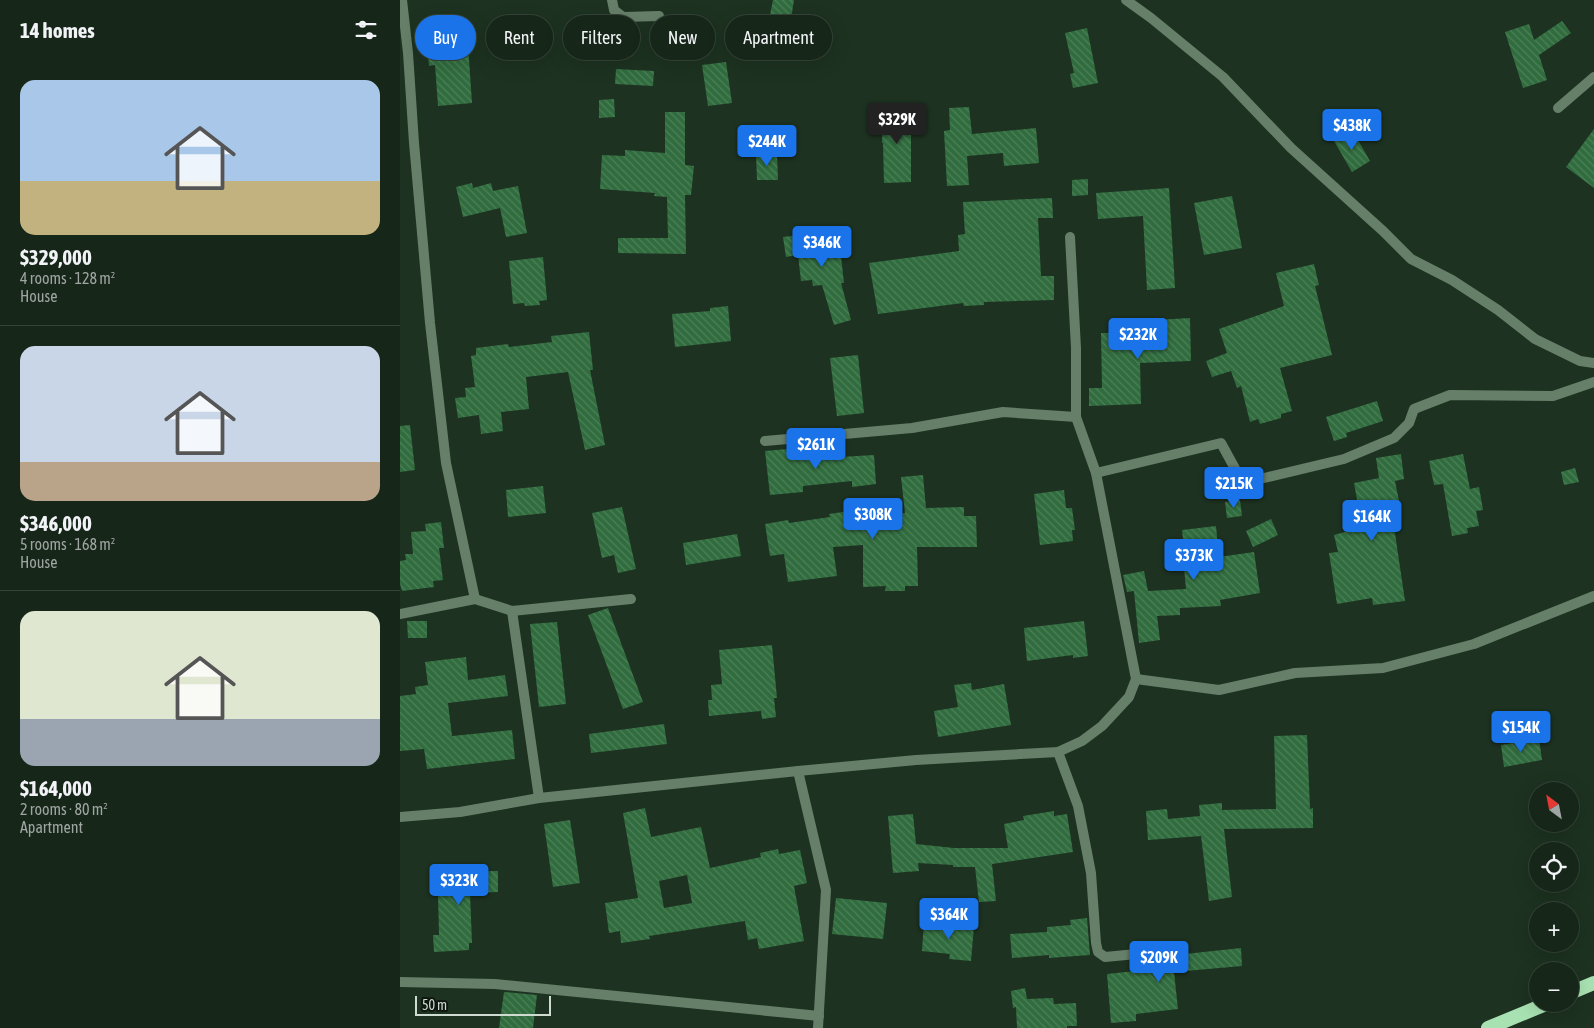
<!DOCTYPE html>
<html lang="en">
<head>
<meta charset="utf-8">
<style>
  body { margin:0; font-family:"Asap Condensed",sans-serif; background:#233226; color:#f1f3f6; height:100vh; display:flex; flex-direction:column; font-size:19px; white-space:nowrap }
  * { box-sizing:border-box; margin:0 }
  p { font-size:16px; color:#9ea5a2 }
  .icon { flex:none; width:28px; height:28px; fill:none; stroke:currentColor; stroke-width:2; stroke-linecap:round; stroke-linejoin:round }
  .map { position:relative; flex:1; overflow:hidden }
  .sheet { display:flex; flex-direction:column; background:#162619; width:400px }
  .sheet>* { flex:none }
  .top-card { position:absolute; left:15px; top:15px; width:475px; height:45px; display:flex; gap:10px }
  .needle { width:32px; rotate:328deg }
  .buttons { position:absolute; left:1129px; top:782px; display:grid; gap:10px }
  .buttons a { display:grid; place-items:center; width:50px; height:50px; border-radius:50%; background:#162619; box-shadow:0 5px 20px #0002,0 0 0 1px #354338; font-size:25px }
  .scale { position:absolute; left:15px; bottom:12px; width:136px; box-sizing:border-box; padding-left:5px; border:2px solid #cedbd0; border-top:0; font-size:14px; line-height:18px; white-space:nowrap; color:#cedbd0; -webkit-text-stroke:4px #0e170f; paint-order:stroke }
  .price { position:absolute; translate:-50% -42px; padding:0 11px; border-radius:5px; background:#1a73e8; color:#fff; font-size:16px; line-height:32px; filter:drop-shadow(0 1px 2px #0008) }
  .price::after { content:''; position:absolute; left:50%; top:30px; width:15px; height:11px; margin-left:-8px; background:inherit; clip-path:polygon(0 0,100% 0,50% 100%) }
  .price.on { background:#222; color:#fff }
  ul { padding:0; list-style:none }
  li { display:grid; align-content:center; gap:10px; height:265px; padding:0 20px }
  li+li { border-top:1px solid #354338 }
  li span { display:grid; place-items:center; height:155px; border-radius:15px; color:#555 }
  li>.icon { margin-inline-start:auto }
  span .icon { width:90px; height:90px; fill:#fffc; stroke-width:1 }
  li b { font-size:21px }
  h2 { display:flex; justify-content:space-between; align-items:center; height:60px; padding:0 20px; font-size:21px }
  .chip { padding:0 18px; border-radius:22px; background:#162619; box-shadow:0 5px 20px #0002,0 0 0 1px #354338; font-size:18px; line-height:45px }
  .chip.on { background:#1a73e8; color:#fff }
  main { display:flex; flex:1; min-height:0 }
  .map>svg:first-child { display:block }
  .building { fill:url(#building-back-hatch); fill-rule:evenodd }
  .lines { fill:none; stroke-linecap:round; stroke-linejoin:round }
  .minor { stroke:#667f69; stroke-width:10 }
  .trunk { stroke:#a9e2b2; stroke-width:14 }
</style>
</head>
<body>
<main>
<section class="sheet">
<h2>14 homes<svg class="icon" aria-label="filters" viewBox="0 0 24 24"><path d="M4 7h16M4 17h16"/><circle cx="9" cy="7" r="2"/><circle cx="15" cy="17" r="2"/></svg></h2>
<ul>
<li><span style="background:linear-gradient(#a9c7e8 65%,#c2b280 0)"><svg class="icon" aria-label="home" viewBox="0 0 24 24"><path d="M3 11l9-7 9 7M6 9v11h12V9"/></svg></span><div><b>$329,000</b><p>4 rooms · 128 m²</p><p>House</p></div></li>
<li><span style="background:linear-gradient(#c9d6e8 75%,#b9a48a 0)"><svg class="icon" aria-label="home" viewBox="0 0 24 24"><path d="M3 11l9-7 9 7M6 9v11h12V9"/></svg></span><div><b>$346,000</b><p>5 rooms · 168 m²</p><p>House</p></div></li>
<li><span style="background:linear-gradient(#dfe7d0 70%,#9aa5b1 0)"><svg class="icon" aria-label="home" viewBox="0 0 24 24"><path d="M3 11l9-7 9 7M6 9v11h12V9"/></svg></span><div><b>$164,000</b><p>2 rooms · 80 m²</p><p>Apartment</p></div></li>
</ul>
</section>
<div class="map">
<svg width="1194" height="1028" viewBox="0 0 1194 1028">
  <defs>
    <pattern id="building-back-hatch" width="6" height="6" patternUnits="userSpaceOnUse" patternTransform="scale(1.25)"><rect width="6" height="6" fill="#306c3e"/><path d="M-1 5l2 2M0 0l6 6M5-1l2 2" fill="none" stroke="#4d8059"/></pattern>
  </defs>
  <rect width="100%" height="100%" fill="#1d3221"/>
  <g class="building">
    <polygon points="373,0 394,0 391,19 370,15"/>
    <polygon points="1162,21 1171,33 1139,55 1147,80 1123,88 1105,32 1129,24 1134,40"/>
    <polygon points="687,28 698,83 673,88 670,74 674,73 665,33"/>
    <polygon points="67,30 72,103 38,106 35,65 29,66 27,45 34,44 33,33"/>
    <polygon points="326,62 332,103 308,106 302,65"/>
    <polygon points="216,69 254,71 253,86 215,84"/>
    <polygon points="214,99 215,117 199,118 199,100"/>
    <polygon points="569,107 572,134 636,128 639,163 604,166 603,153 567,156 569,185 547,186 544,131 550,130 549,108"/>
    <polygon points="488,108 511,108 511,182 484,183 483,143 482,143 483,111 488,111"/>
    <polygon points="265,112 285,112 285,165 294,166 291,195 285,195 286,254 218,253 218,238 268,238 267,197 254,196 255,193 200,189 202,155 225,156 225,150 265,153"/>
    <polygon points="1194,129 1194,188 1166,167"/>
    <polygon points="952,130 970,161 952,172 934,141"/>
    <polygon points="356,154 377,154 378,180 357,180"/>
    <polygon points="688,179 688,195 672,196 672,180"/>
    <polygon points="72,183 73,188 91,183 93,191 118,186 127,233 106,237 100,208 63,217 56,187"/>
    <polygon points="769,188 775,288 747,290 743,216 698,219 696,193"/>
    <polygon points="832,196 842,248 804,255 794,203"/>
    <polygon points="652,198 653,218 638,218 641,276 654,276 654,300 584,302 584,305 564,306 563,303 478,314 469,263 559,251 558,235 565,234 563,202"/>
    <polygon points="438,230 444,283 441,283 451,320 434,325 422,285 413,286 412,280 401,281 398,255 386,257 383,237"/>
    <polygon points="143,257 147,300 139,301 140,305 125,306 124,303 113,304 109,261"/>
    <polygon points="914,264 919,285 915,286 932,355 880,368 892,411 881,414 881,418 860,424 858,419 850,422 841,386 837,388 831,371 812,377 806,361 827,353 819,329 884,306 876,273"/>
    <polygon points="328,306 331,341 275,347 272,314 310,311 310,308"/>
    <polygon points="790,318 791,361 740,363 741,404 689,406 689,388 702,388 701,333 715,333 715,336 757,335 756,320"/>
    <polygon points="189,332 193,370 190,370 205,445 185,450 168,372 126,377 129,409 101,412 103,431 81,434 79,415 58,418 55,398 66,397 65,388 75,387 71,356 76,355 76,348 108,344 109,347 152,342 151,336"/>
    <polygon points="458,355 464,413 437,416 430,358"/>
    <polygon points="977,401 983,421 946,433 947,437 934,441 926,417"/>
    <polygon points="10,425 15,470 0,472 0,426"/>
    <polygon points="399,448 399,453 439,449 440,457 474,455 476,484 452,487 452,481 403,486 403,492 370,495 365,451"/>
    <polygon points="1001,454 1004,479 995,481 1001,511 992,513 1005,601 973,605 972,598 937,604 929,553 938,552 934,535 962,527 954,483 979,478 976,458"/>
    <polygon points="1063,454 1070,489 1079,487 1083,510 1076,511 1079,526 1067,528 1068,533 1052,536 1043,484 1034,485 1029,461"/>
    <polygon points="1175,468 1179,482 1164,485 1161,472"/>
    <polygon points="523,475 526,508 564,507 564,516 576,516 577,547 517,547 518,586 505,586 505,591 485,591 486,586 463,587 463,545 433,547 437,576 388,582 384,554 370,556 365,524 388,520 389,523 430,517 429,514 477,507 477,515 505,513 501,477"/>
    <polygon points="143,486 146,513 108,517 106,490"/>
    <polygon points="664,490 666,508 672,508 675,530 672,530 673,541 640,545 634,494"/>
    <polygon points="840,500 842,516 827,518 825,502"/>
    <polygon points="222,507 236,569 218,573 214,555 202,558 192,513"/>
    <polygon points="871,519 878,535 853,547 846,531"/>
    <polygon points="41,522 44,548 39,548 43,580 33,581 34,587 2,591 0,584 0,561 6,560 5,554 13,554 11,532 26,531 25,524"/>
    <polygon points="816,526 819,557 854,552 860,593 820,600 821,606 780,608 780,615 757,616 760,640 739,643 734,591 727,592 723,575 744,571 748,591 786,589 783,557 775,558 773,541 783,539 782,530"/>
    <polygon points="337,534 341,556 286,565 283,543"/>
    <polygon points="208,608 243,702 223,709 188,615"/>
    <polygon points="7,621 27,621 27,638 8,638"/>
    <polygon points="684,621 688,656 673,658 673,655 627,661 624,628"/>
    <polygon points="157,622 166,704 139,707 130,624"/>
    <polygon points="372,645 377,698 374,698 376,717 362,719 361,711 309,716 308,700 312,700 311,685 322,684 319,650"/>
    <polygon points="66,657 68,680 105,675 108,696 48,703 52,736 112,730 115,759 27,769 24,749 0,751 0,696 16,694 15,687 28,685 25,662"/>
    <polygon points="571,683 572,690 604,684 611,725 538,737 534,711 558,707 554,685"/>
    <polygon points="264,724 267,744 191,753 189,734"/>
    <polygon points="907,735 910,809 913,808 913,828 824,829 832,897 809,901 801,836 748,840 746,811 767,809 768,819 800,816 799,805 822,803 822,810 876,809 874,736"/>
    <polygon points="1139,739 1142,760 1104,767 1101,745"/>
    <path d="M245 808 251 837 301 827 310 868 361 857 360 853 378 849 379 854 400 850 407 883 394 886 404 941 359 949 357 938 348 940 345 921 249 936 250 939 221 943 220 931 209 933 205 903 238 898 223 813ZM287 875 292 903 264 908 259 881Z"/>
    <polygon points="654,811 654,816 667,814 673,852 592,864 596,901 579,902 575,867 553,867 553,865 518,863 519,871 493,873 488,816 513,814 516,844 554,848 608,848 604,824 624,820 623,816"/>
    <polygon points="170,820 180,883 153,887 144,824"/>
    <polygon points="98,871 98,892 70,893 72,943 69,943 69,950 34,952 33,935 39,935 38,894 34,894 34,872"/>
    <polygon points="436,898 487,903 483,939 432,934"/>
    <polygon points="687,918 690,955 649,958 649,955 612,958 610,934 647,932 647,927 671,925 670,920"/>
    <polygon points="524,922 574,926 571,961 549,959 550,954 522,951"/>
    <polygon points="841,948 842,966 774,972 778,1009 736,1014 736,1021 711,1023 707,974 735,971 734,962 785,957 785,954"/>
    <polygon points="625,988 627,999 653,998 654,1004 676,1003 677,1026 667,1026 667,1028 617,1028 616,1007 613,1008 611,991"/>
    <polygon points="104,992 137,995 133,1028 99,1028"/>
  </g>
  <g class="lines">
    <g class="minor">
      <polyline points="2,0 8,53 14,143 30,323 46,463 75,599"/>
      <polyline points="212,0 214,10 223,17 259,16"/>
      <polyline points="726,0 751,18 823,77 891,148 983,231 1011,259 1052,280 1098,310 1135,339 1180,361 1194,363"/>
      <polyline points="1158,108 1194,77"/>
      <polyline points="365,441 512,428 603,412 676,417"/>
      <polyline points="696,473 821,443 838,474 864,478 944,459 994,438 1009,423 1014,409 1050,395 1153,396 1194,382"/>
      <polyline points="112,611 139,798"/>
      <polyline points="0,614 75,599 112,611 231,599"/>
      <polyline points="736,679 819,690 895,673 983,668 1074,644 1194,596"/>
      <polyline points="658,752 678,806 691,873 696,943 698,952 705,957 778,950"/>
      <polyline points="398,771 426,890 418,1028"/>
      <polyline points="0,817 60,812 139,798 398,771 516,760 658,752 682,741 702,726 729,697 736,679 696,473 676,417 676,348 670,237"/>
      <polyline points="0,982 95,984 419,1016"/>
    </g>
    <g class="trunk">
      <polyline points="1170,993 1194,983"/>
      <polyline points="1088,1028 1146,1004"/>
    </g>
  </g>
</svg>
<div class="buttons">
<a><svg class="needle" viewBox="-14 -14 28 28"><path d="M0-13l5 13h-10z" fill="#e53935"/><path d="M0 13l5-13h-10z" fill="#9ea5a2"/></svg></a>
<a><svg class="icon" aria-label="locate" viewBox="0 0 24 24"><circle cx="12" cy="12" r="6"/><path d="M12 2v4M12 18v4M2 12h4M18 12h4"/></svg></a>
<a>+</a>
<a>−</a>
</div>
<div class="scale">50 m</div>
<b class="price on" style="left:497px;top:145px">$329K</b>
<b class="price" style="left:952px;top:151px">$438K</b>
<b class="price" style="left:367px;top:167px">$244K</b>
<b class="price" style="left:422px;top:268px">$346K</b>
<b class="price" style="left:738px;top:360px">$232K</b>
<b class="price" style="left:416px;top:470px">$261K</b>
<b class="price" style="left:834px;top:509px">$215K</b>
<b class="price" style="left:473px;top:540px">$308K</b>
<b class="price" style="left:972px;top:542px">$164K</b>
<b class="price" style="left:794px;top:581px">$373K</b>
<b class="price" style="left:1121px;top:753px">$154K</b>
<b class="price" style="left:59px;top:906px">$323K</b>
<b class="price" style="left:549px;top:940px">$364K</b>
<b class="price" style="left:759px;top:983px">$209K</b>
<div class="top-card">
<a class="chip on">Buy</a>
<a class="chip">Rent</a>
<a class="chip">Filters</a>
<a class="chip">New</a>
<a class="chip">Apartment</a>
</div>
</div>
</main>
</body>
</html>
